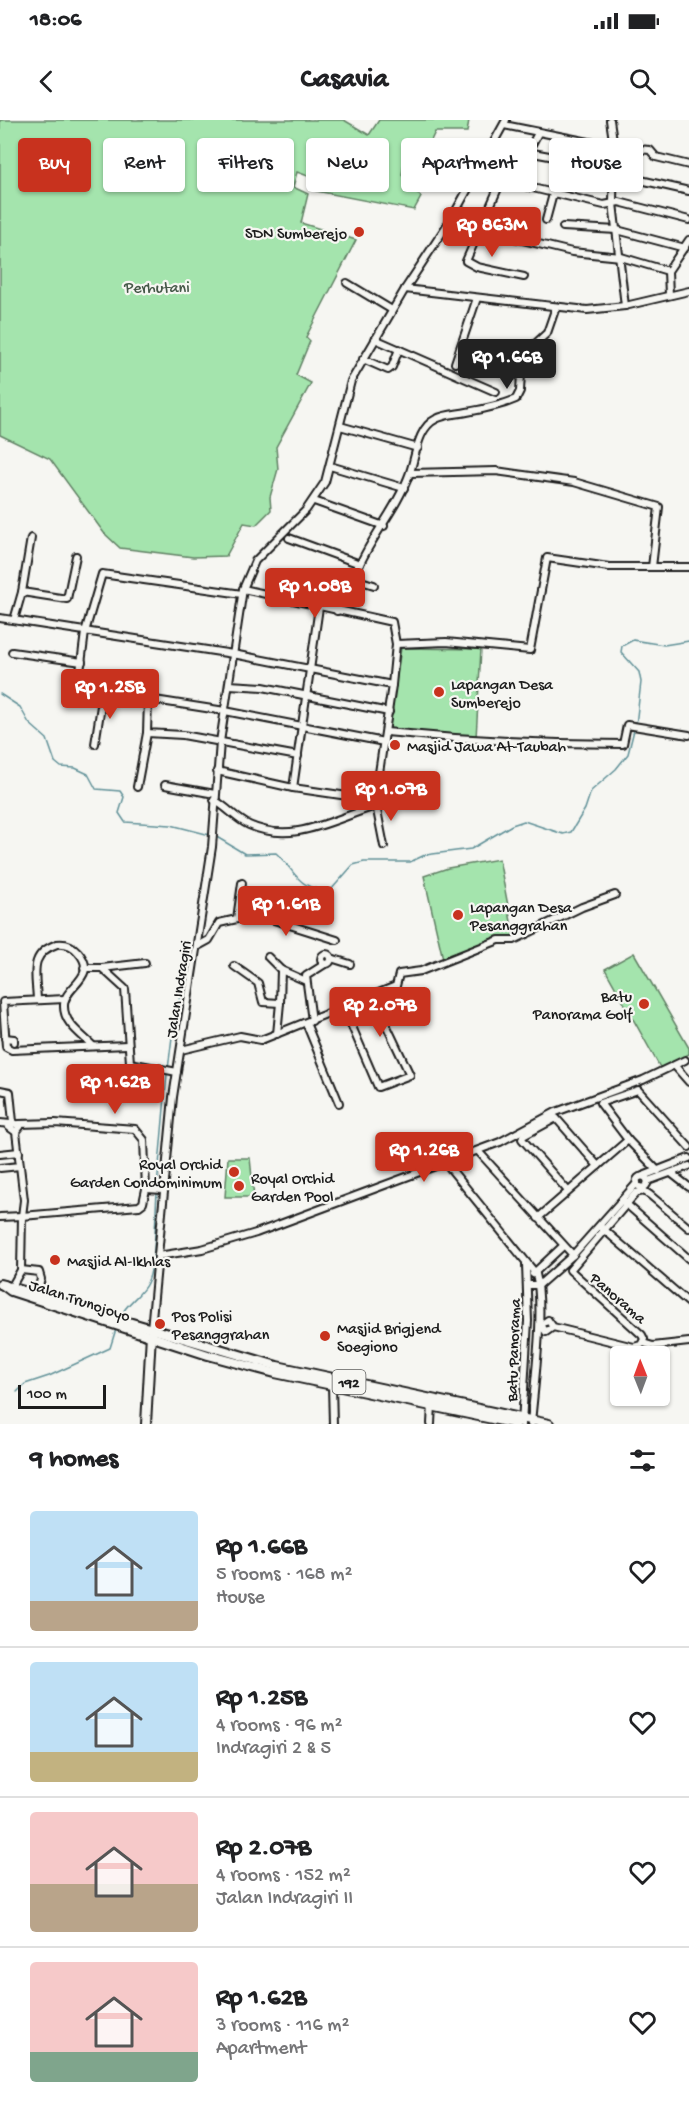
<!DOCTYPE html>
<html lang="en">
<head>
<meta charset="utf-8">
<style>
  body { margin:0; font-family:"Gochi Hand",sans-serif; background:#f6f6f6; color:#202124; height:100vh; display:flex; flex-direction:column; font-size:22px; white-space:nowrap }
  * { box-sizing:border-box; margin:0 }
  p { font-size:20px; color:#757577 }
  .icon { flex:none; width:33px; height:33px; fill:none; stroke:currentColor; stroke-width:2; stroke-linecap:round; stroke-linejoin:round }
  .map { position:relative; height:1304px; overflow:hidden }
  .panel { display:flex; flex-direction:column; background:#fff; flex:1 }
  .panel>* { flex:none }
  .hud { position:absolute; left:18px; top:18px; width:654px; height:54px; display:flex; gap:12px }
  .needle { width:39px; rotate:359deg }
  .fabs { position:absolute; left:610px; top:1226px; display:grid; gap:12px }
  .fabs a { display:grid; place-items:center; width:60px; height:60px; border-radius:6px; background:#fff; box-shadow:0 2px 4px #0004; font-size:30px }
  .scale { position:absolute; left:18px; bottom:15px; width:88px; box-sizing:border-box; padding-left:6px; border:3px solid #1c1c1c; border-top:0; font-size:16px; line-height:21px; white-space:nowrap; color:#1c1c1c; -webkit-text-stroke:4px #f6f6f2; paint-order:stroke }
  .price { position:absolute; translate:-50% -51px; padding:0 14px; border-radius:6px; background:#c8321e; color:#fff; font-size:20px; line-height:39px; filter:drop-shadow(0 2px 3px #0008) }
  .price::after { content:''; position:absolute; left:50%; top:36px; width:18px; height:14px; margin-left:-9px; background:inherit; clip-path:polygon(0 0,100% 0,50% 100%) }
  .price.on { background:#222; color:#fff }
  ul { padding:0; list-style:none }
  li { display:flex; align-items:center; gap:18px; height:150px; padding:0 30px }
  li+li { border-top:2px solid #e0e0e0 }
  li span { display:grid; place-items:center; flex:none; width:168px; height:120px; border-radius:6px; color:#555 }
  li>.icon { margin-inline-start:auto }
  span .icon { width:72px; height:72px; fill:#fffc; stroke-width:1 }
  li b { font-size:26px }
  h2 { display:flex; justify-content:space-between; align-items:center; height:72px; padding:0 30px; font-size:26px }
  .tag { padding:0 21px; border-radius:6px; background:#fff; box-shadow:0 2px 4px #0004; font-size:21px; line-height:54px }
  .tag.on { background:#c8321e; color:#fff }
  .status { display:flex; justify-content:space-between; align-items:center; height:42px; padding:0 30px; background:#fff; direction:ltr }
  .status svg { height:16px; fill:currentColor }
  header { display:flex; justify-content:space-between; align-items:center; height:78px; padding:0 30px; background:#fff; font-size:27px; font-weight:700 }
  .map>svg:first-child { display:block }
  .green { fill:#a4e4ad; stroke:#608064; stroke-width:1.5 }
  .lines { fill:none; stroke-linecap:round; stroke-linejoin:round }
  .stream { stroke:#619198; stroke-width:1.5 }
  .minor-casing { stroke:#1c1c1c; stroke-width:10 }
  .major-casing { stroke:#1c1c1c; stroke-width:12 }
  .minor { stroke:#f6f6f2; stroke-width:6 }
  .major { stroke:#f6f6f2; stroke-width:8 }
  .poi-dot { fill:#c8321e; stroke:#f6f6f2; stroke-width:2 }
  .labels { text-anchor:middle; stroke-width:4.5; stroke-linejoin:round; paint-order:stroke }
  .shield { fill:#f6f6f2; stroke:#5d5d5c; stroke-width:1.5 }
  .shield-label { font-size:15px; font-weight:bold; fill:#1c1c1c }
  .poi-label { font-size:16px; fill:#1c1c1c; stroke:#f6f6f2; text-anchor:start }
  .park-label { font-size:16px; fill:#455848; stroke:#f6f6f2 }
  .street-label { font-size:16px; fill:#1c1c1c; stroke:#f6f6f2 }
</style>
</head>
<body>
<div class="status"><b>18:06</b><svg viewBox="0 0 49 12"><path d="M0 12V9h3v3zM5 12V6h3v6zM10 12V3h3v9zM15 12V0h3v12zM26 1h20v11H26zM47 4h2v5h-2z"/></svg></div>
<header><svg class="icon" aria-label="back" viewBox="0 0 24 24"><path d="M15 5l-7 7 7 7"/></svg>Casavia<svg class="icon" aria-label="search" viewBox="0 0 24 24"><circle cx="10" cy="10" r="6"/><path d="M15 15l6 6"/></svg></header>
<div class="map">
<svg width="689" height="1304" viewBox="0 0 689 1304">
  <rect width="100%" height="100%" fill="#f6f6f2"/>
  <filter id="ink" filterUnits="userSpaceOnUse"><feTurbulence type="fractalNoise" baseFrequency=".0167" numOctaves="2"/><feDisplacementMap in="SourceGraphic" scale="12" xChannelSelector="R" yChannelSelector="G"/><feConvolveMatrix kernelMatrix="1 2 1 2 8 2 1 2 1" color-interpolation-filters="sRGB"/></filter>
  <g filter="url(#ink)">
    <g class="green">
      <polygon points="0,0 344,0 369,15 379,0 469,0 467,12 435,12 419,46 404,43 402,55 421,77 414,90 316,71 319,60 297,52 293,67 308,74 301,103 356,120 306,217 310,221 296,255 311,263 276,327 278,349 270,377 271,390 256,405 244,403 226,436 193,437 120,428 104,413 50,339 0,315"/>
      <polygon points="401,528 481,529 476,618 389,609"/>
      <polygon points="499,739 514,817 497,819 443,839 424,756 448,748"/>
      <polygon points="634,833 689,928 689,934 661,949 605,849"/>
      <polygon points="228,1038 250,1038 254,1077 225,1077"/>
    </g>
    <g class="lines">
      <g class="stream">
        <polyline points="0,574 20,587 29,603 47,619 55,642 61,647 75,648 88,654 96,669 120,671 124,677 119,693 125,702 171,705 210,715"/>
        <polyline points="636,605 641,562 639,552 621,532 622,526 633,520 664,525 689,521"/>
        <path d="M215 716 245 734 276 733C298 753 295 768 330 771L353 745 364 742H410L425 735 471 729 512 705 524 701 563 714 571 712 585 689 591 671 616 649 628 634 634 610"/>
        <polyline points="168,949 172,917 178,900 180,867 187,854 194,823"/>
        <polyline points="157,1068 167,954"/>
        <path d="M121 1196C127 1182 141 1176 147 1163 156 1145 155 1096 157 1073"/>
        <polyline points="17,1272 25,1264 49,1256 110,1228 116,1209"/>
      </g>
      <defs>
        <g id="minor">
          <polyline points="610,0 614,27 613,83 625,186"/>
          <polyline points="504,5 614,27 650,30 656,37 689,45"/>
          <polyline points="538,13 530,28 533,33 614,48"/>
          <polyline points="484,43 503,57 520,65 604,85 619,82 689,100"/>
          <polyline points="614,54 689,71"/>
          <polyline points="503,57 466,141 477,147 524,157"/>
          <polyline points="453,96 481,110 572,132 621,137 668,151"/>
          <polyline points="546,100 553,74"/>
          <polyline points="563,107 617,110 685,128"/>
          <polyline points="347,163 392,190"/>
          <polyline points="405,169 587,190 625,186 689,171"/>
          <polyline points="669,175 668,151 689,120"/>
          <polyline points="375,219 496,272"/>
          <polyline points="363,239 388,250 392,247 399,229"/>
          <polyline points="455,243 477,178"/>
          <polyline points="340,306 418,328"/>
          <polyline points="330,346 404,368"/>
          <polyline points="410,353 496,351 574,362 659,387 652,447"/>
          <polyline points="314,381 384,406"/>
          <polyline points="289,418 360,444 345,464 337,491"/>
          <path d="M360 444C374 413 397 388 409 355 416 337 417 308 436 299 445 294 457 294 467 292 484 289 500 286 516 279L520 271 522 236 547 213 556 187"/>
          <polyline points="351,458 374,465"/>
          <polyline points="243,469 392,502 396,524 392,565"/>
          <polyline points="22,472 67,479 76,436"/>
          <polyline points="242,474 102,454 85,512 78,568 225,591 384,622"/>
          <polyline points="0,498 233,534 392,565 375,680 384,726"/>
          <polyline points="14,500 22,472 31,418"/>
          <polyline points="396,524 446,522 530,530 547,438 609,447 689,447"/>
          <polyline points="12,532 82,542"/>
          <polyline points="229,565 263,567 389,592"/>
          <polyline points="148,580 147,613 183,615 298,636"/>
          <path d="M386 612C465 620 544 624 623 624L627 605 689 615"/>
          <polyline points="95,624 103,573"/>
          <polyline points="217,651 293,668 375,680"/>
          <polyline points="165,665 215,674"/>
          <polyline points="137,667 147,613"/>
          <polyline points="293,668 319,487"/>
          <path d="M214 680C227 687 236 699 249 705 293 725 333 699 376 686"/>
          <polyline points="237,799 258,795 337,820"/>
          <polyline points="198,826 209,820 219,803 237,799 242,763"/>
          <circle cx="326" cy="839" r="5"/>
          <polyline points="268,837 281,850 306,861"/>
          <polyline points="331,838 350,844"/>
          <polyline points="234,846 258,863 263,882 280,883 281,850"/>
          <polyline points="84,848 102,848 125,869 130,943 177,952"/>
          <polyline points="102,848 145,843"/>
          <polyline points="65,879 3,882 6,927 12,930 127,925"/>
          <path d="M37 880C36 854 28 834 57 824 65 823 72 825 78 832 100 857 64 866 64 885 63 903 81 914 93 926"/>
          <polyline points="344,888 378,967 410,955 373,877"/>
          <polyline points="312,901 306,856 325,844"/>
          <polyline points="306,903 339,983"/>
          <polyline points="277,914 280,883"/>
          <polyline points="5,918 14,919 14,922"/>
          <polyline points="181,930 240,916 261,920 396,866 399,854 421,851 499,820 514,820 582,787 615,775"/>
          <polyline points="675,946 689,962"/>
          <polyline points="0,970 10,972 13,1002 9,1007 16,1012 20,1007 13,1002"/>
          <polyline points="0,1003 11,1004"/>
          <polyline points="19,1004 55,1003 135,1009 144,1020 146,1069 163,1070"/>
          <polyline points="16,1012 24,1080 22,1096 139,1086 143,1083 146,1069"/>
          <polyline points="478,1031 573,1135 637,1063"/>
          <polyline points="0,1034 19,1032"/>
          <path d="M445 1042 536 1154C545 1188 534 1266 531 1304"/>
          <polyline points="0,1048 20,1046"/>
          <polyline points="658,1051 628,1020 600,983 638,970 689,1027"/>
          <polyline points="671,1053 689,1067"/>
          <polyline points="643,1056 689,1038"/>
          <circle cx="642" cy="1062" r="5.5"/>
          <polyline points="648,1061 689,1046"/>
          <polyline points="568,1071 522,1019 523,1016 556,998 598,1046"/>
          <polyline points="624,1082 689,1139"/>
          <polyline points="0,1097 22,1096 21,1150 12,1166"/>
          <polyline points="538,1098 628,1020"/>
          <polyline points="601,1107 689,1183"/>
          <polyline points="158,1136 202,1129 256,1113 500,1022 556,992 643,960 685,940"/>
          <polyline points="21,1150 39,1152 41,1159 37,1173"/>
          <polyline points="533,1154 563,1126"/>
          <polyline points="528,1165 539,1165 573,1135"/>
          <polyline points="553,1207 546,1212 541,1205 548,1200 553,1207 634,1227 641,1225 644,1219 642,1215 570,1150 636,1073 644,1071 650,1075 689,1108"/>
          <polyline points="151,1209 173,977 212,727 220,622 243,469 255,441 306,390 325,362 351,261 405,169 453,96 506,0"/>
          <polyline points="643,1223 653,1226 689,1222"/>
          <polyline points="332,1265 333,1304"/>
          <polyline points="431,1304 432,1284"/>
          <polyline points="522,1304 528,1201 526,1144"/>
        </g>
        <g id="major">
          <polyline points="0,1164 277,1246 549,1304"/>
          <polyline points="3,1165 11,1171 208,1235 275,1253 516,1304"/>
          <polyline points="146,1304 151,1214"/>
        </g>
      </defs>
      <use href="#minor" class="minor-casing"/>
      <use href="#major" class="major-casing"/>
      <use href="#minor" class="minor"/>
      <use href="#major" class="major"/>
    </g>
  </g>
  <g class="poi-dot">
    <circle cx="359" cy="112" r="6"/>
    <circle cx="439" cy="572" r="6"/>
    <circle cx="395" cy="625" r="6"/>
    <circle cx="458" cy="795" r="6"/>
    <circle cx="644" cy="884" r="6"/>
    <circle cx="234" cy="1052" r="6"/>
    <circle cx="239" cy="1066" r="6"/>
    <circle cx="55" cy="1140" r="6"/>
    <circle cx="160" cy="1204" r="6"/>
    <circle cx="325" cy="1216" r="6"/>
  </g>
  <g class="labels">
    <rect class="shield" x="332.5" y="1250" width="33" height="24" rx="4.5"/>
    <g class="shield-label">
      <text x="349" y="1267">192</text>
    </g>
    <g class="poi-label">
      <text x="347" y="118" text-anchor="end">SDN Sumberejo</text>
      <text x="451" y="569">Lapangan Desa<tspan x="451" dy="18">Sumberejo</tspan></text>
      <text x="407" y="631">Masjid Jawa At-Taubah</text>
      <text x="470" y="792">Lapangan Desa<tspan x="470" dy="18">Pesanggrahan</tspan></text>
      <text x="632" y="881" text-anchor="end">Batu<tspan x="632" dy="18">Panorama Golf</tspan></text>
      <text x="222" y="1049" text-anchor="end">Royal Orchid<tspan x="222" dy="18">Garden Condominimum</tspan></text>
      <text x="251" y="1063">Royal Orchid<tspan x="251" dy="18">Garden Pool</tspan></text>
      <text x="67" y="1146">Masjid Al-Ikhlas</text>
      <text x="172" y="1201">Pos Polisi<tspan x="172" dy="18">Pesanggrahan</tspan></text>
      <text x="337" y="1213">Masjid Brigjend<tspan x="337" dy="18">Soegiono</tspan></text>
    </g>
    <g class="park-label">
      <text x="157" y="172">Perhutani</text>
    </g>
    <g class="street-label">
      <text transform="translate(177 869) rotate(-81)" y="6">Jalan Indragiri</text>
      <text transform="translate(619 1177) rotate(41)" y="6">Panorama</text>
      <text transform="translate(80 1179) rotate(18)" y="6">Jalan Trunojoyo</text>
      <text transform="translate(512 1230) rotate(-88)" y="6">Batu Panorama</text>
    </g>
  </g>
</svg>
<div class="fabs">
<a><svg class="needle" viewBox="-14 -14 28 28"><path d="M0-13l5 13h-10z" fill="#e53935"/><path d="M0 13l5-13h-10z" fill="#757577"/></svg></a>
</div>
<div class="scale">100 m</div>
<b class="price" style="left:492px;top:138px">Rp 863M</b>
<b class="price on" style="left:507px;top:270px">Rp 1.66B</b>
<b class="price" style="left:315px;top:499px">Rp 1.08B</b>
<b class="price" style="left:110px;top:600px">Rp 1.25B</b>
<b class="price" style="left:391px;top:702px">Rp 1.07B</b>
<b class="price" style="left:286px;top:817px">Rp 1.61B</b>
<b class="price" style="left:380px;top:918px">Rp 2.07B</b>
<b class="price" style="left:115px;top:995px">Rp 1.62B</b>
<b class="price" style="left:424px;top:1063px">Rp 1.26B</b>
<div class="hud">
<a class="tag on">Buy</a>
<a class="tag">Rent</a>
<a class="tag">Filters</a>
<a class="tag">New</a>
<a class="tag">Apartment</a>
<a class="tag">House</a>
</div>
</div>
<section class="panel">
<h2>9 homes<svg class="icon" aria-label="filters" viewBox="0 0 24 24"><path d="M4 7h16M4 17h16"/><circle cx="9" cy="7" r="2"/><circle cx="15" cy="17" r="2"/></svg></h2>
<ul>
<li><span style="background:linear-gradient(#bfe0f5 75%,#b9a48a 0)"><svg class="icon" aria-label="home" viewBox="0 0 24 24"><path d="M3 11l9-7 9 7M6 9v11h12V9"/></svg></span><div><b>Rp 1.66B</b><p>5 rooms · 168 m²</p><p>House</p></div><svg class="icon" aria-label="heart" viewBox="0 0 24 24"><path d="M12 20l-8-8c-3-5 5-10 8-4 3-6 11-1 8 4z"/></svg></li>
<li><span style="background:linear-gradient(#bfe0f5 75%,#c2b280 0)"><svg class="icon" aria-label="home" viewBox="0 0 24 24"><path d="M3 11l9-7 9 7M6 9v11h12V9"/></svg></span><div><b>Rp 1.25B</b><p>4 rooms · 96 m²</p><p>Indragiri 2 &amp; 5</p></div><svg class="icon" aria-label="heart" viewBox="0 0 24 24"><path d="M12 20l-8-8c-3-5 5-10 8-4 3-6 11-1 8 4z"/></svg></li>
<li><span style="background:linear-gradient(#f6c9c9 60%,#b9a48a 0)"><svg class="icon" aria-label="home" viewBox="0 0 24 24"><path d="M3 11l9-7 9 7M6 9v11h12V9"/></svg></span><div><b>Rp 2.07B</b><p>4 rooms · 152 m²</p><p>Jalan Indragiri II</p></div><svg class="icon" aria-label="heart" viewBox="0 0 24 24"><path d="M12 20l-8-8c-3-5 5-10 8-4 3-6 11-1 8 4z"/></svg></li>
<li><span style="background:linear-gradient(#f6c9c9 75%,#7fa58c 0)"><svg class="icon" aria-label="home" viewBox="0 0 24 24"><path d="M3 11l9-7 9 7M6 9v11h12V9"/></svg></span><div><b>Rp 1.62B</b><p>3 rooms · 116 m²</p><p>Apartment</p></div><svg class="icon" aria-label="heart" viewBox="0 0 24 24"><path d="M12 20l-8-8c-3-5 5-10 8-4 3-6 11-1 8 4z"/></svg></li>
</ul>
</section>
</body>
</html>
